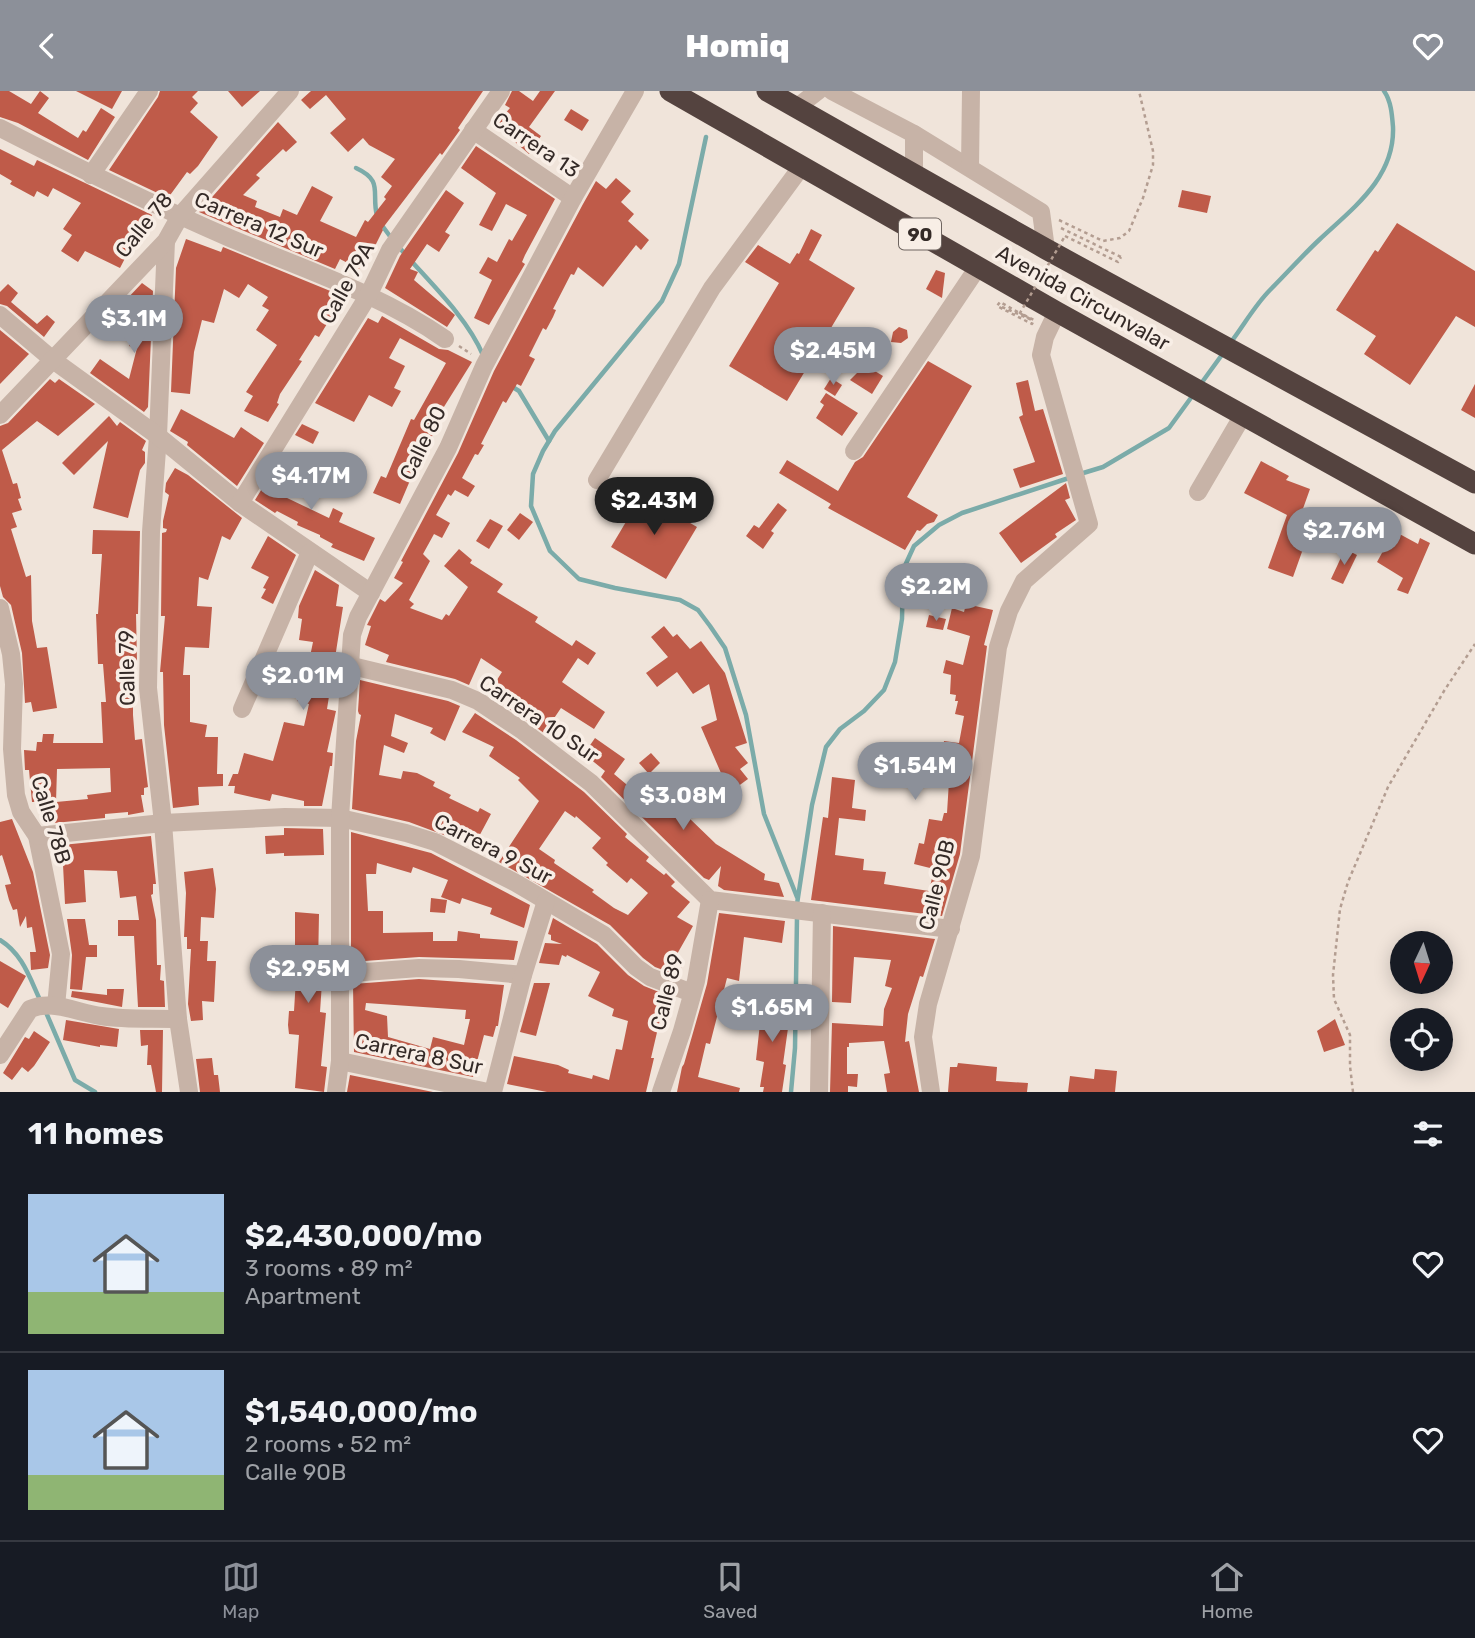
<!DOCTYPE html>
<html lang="en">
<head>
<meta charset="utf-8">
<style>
  body { margin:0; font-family:Rubik,sans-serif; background:#242831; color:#f1f3f6; height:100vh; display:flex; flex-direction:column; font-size:26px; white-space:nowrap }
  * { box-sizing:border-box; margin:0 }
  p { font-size:23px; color:#9ea1a6 }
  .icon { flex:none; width:38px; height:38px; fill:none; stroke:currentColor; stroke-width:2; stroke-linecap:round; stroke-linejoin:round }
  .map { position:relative; height:1001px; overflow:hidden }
  .side { display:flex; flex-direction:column; background:#171b24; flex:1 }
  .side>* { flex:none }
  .needle { width:46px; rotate:184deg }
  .controls { position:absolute; left:1390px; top:840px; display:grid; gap:14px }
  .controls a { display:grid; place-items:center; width:63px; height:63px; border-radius:50%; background:#171b24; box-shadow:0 4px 18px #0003; font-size:35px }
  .price { position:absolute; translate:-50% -60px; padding:0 16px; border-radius:24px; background:#8c9099; color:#fff; font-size:23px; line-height:46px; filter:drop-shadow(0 2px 4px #0008) }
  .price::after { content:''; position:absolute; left:50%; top:42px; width:21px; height:16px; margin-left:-10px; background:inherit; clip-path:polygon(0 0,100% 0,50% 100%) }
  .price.selected { background:#222; color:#fff }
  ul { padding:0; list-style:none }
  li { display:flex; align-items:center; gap:21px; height:175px; padding:0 28px }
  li+li { border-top:2px solid #363941 }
  li span { display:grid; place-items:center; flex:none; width:196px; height:140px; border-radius:0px; color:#555 }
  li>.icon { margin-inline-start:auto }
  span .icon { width:84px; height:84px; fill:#fffc; stroke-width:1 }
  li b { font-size:30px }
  h2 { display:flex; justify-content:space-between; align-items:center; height:84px; padding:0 28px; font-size:30px }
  header { display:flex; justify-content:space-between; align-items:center; height:91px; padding:0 28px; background:#8c9099; color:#fff; font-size:32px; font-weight:800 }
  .dock { display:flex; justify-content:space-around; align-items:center; height:98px; border-top:2px solid #363941; background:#171b24; font-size:19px; color:#9ea1a6 }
  .dock a { display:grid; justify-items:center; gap:4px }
  .dock .selected { color:#8c9099 }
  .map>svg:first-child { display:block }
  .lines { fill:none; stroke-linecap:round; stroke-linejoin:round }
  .stream { stroke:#7baba9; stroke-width:4.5 }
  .building { fill:#bf5b49; fill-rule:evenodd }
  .path { stroke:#b39d91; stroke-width:2.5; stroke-dasharray:3.5 3.5; stroke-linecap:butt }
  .minor { stroke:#c7b3a7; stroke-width:18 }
  .highway { stroke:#54433f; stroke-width:21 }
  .path-bridge { stroke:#b39d91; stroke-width:2.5; stroke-dasharray:3.5 3.5; stroke-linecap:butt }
  .labels { text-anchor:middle; stroke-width:7; stroke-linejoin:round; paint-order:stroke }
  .shield { fill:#f8eee6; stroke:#6f6560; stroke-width:2 }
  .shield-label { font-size:19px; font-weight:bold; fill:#342a27 }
  .street-label { font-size:21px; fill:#342a27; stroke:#f8eee6 }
</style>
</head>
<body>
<header><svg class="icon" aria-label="back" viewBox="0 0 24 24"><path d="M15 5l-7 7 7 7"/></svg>Homiq<svg class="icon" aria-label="heart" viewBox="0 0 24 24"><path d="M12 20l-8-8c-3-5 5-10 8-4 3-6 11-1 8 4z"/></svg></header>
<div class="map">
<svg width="1475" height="1001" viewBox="0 0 1475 1001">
  <rect width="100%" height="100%" fill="#f0e4da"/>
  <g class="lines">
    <g class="stream">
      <polyline points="706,46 679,173 662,210 555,340 543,360 533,383 531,415 550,460 579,488 615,497 680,509 698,519 710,535 725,557 746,624 764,723 797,806"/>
      <path d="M356 77C384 90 371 101 377 125"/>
      <polyline points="381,133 392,148"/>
      <path d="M398 155C426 188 466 224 483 264"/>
      <path d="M1231 251C1244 234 1255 214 1270 199 1286 183 1302 165 1319 149 1353 117 1395 87 1393 36 1392 23 1391 10 1384 0"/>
      <polyline points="1200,294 1224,261"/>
      <polyline points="511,295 519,300 549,350"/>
      <polyline points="1080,383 1103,376 1169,337 1193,304"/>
      <polyline points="797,813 812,714 826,656 840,638 864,620 884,599 895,571 902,528 903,479 914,455 939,434 962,422 1072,386"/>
      <path d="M0 849C23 863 30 888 41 911"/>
      <polyline points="45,919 75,989 95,1001"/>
      <polyline points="791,1001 795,957 797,826"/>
    </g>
  </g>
  <g class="building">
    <polygon points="0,0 9,0 31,13 40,0 49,7 38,22 78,47 83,39 86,41 101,17 115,26 88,69 18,32 0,26"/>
    <polygon points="76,0 122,0 112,18"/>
    <polygon points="160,0 198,0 192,6 198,12 190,21 218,46 198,75 190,83 187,81 168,107 109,79 158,6"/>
    <polygon points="228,0 260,0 242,16"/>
    <polygon points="311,0 483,0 458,37 460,39 442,64 440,62 382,138 383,139 373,159 370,158 359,178 340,168 335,178 199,121 278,31 297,51 286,61 283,58 256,84 260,87 243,104 257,110 255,116 280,126 283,118 297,124 312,95 333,106 320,130 356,146 365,129 368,131 386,108 384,106 392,95 381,86 395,68 369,54 363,47 348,61 330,42 346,28 326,4 310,18 301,9"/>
    <polygon points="512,0 519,0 533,10 540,0 555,0 529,36 541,45 529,63 495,34 510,17 505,14"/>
    <polygon points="571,18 589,29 582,40 564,29"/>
    <polygon points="476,55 555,108 525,164 522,171 525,173 489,234 474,227 492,189 479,182 488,166 497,171 509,148 512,150 527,124 506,113 492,140 479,134 496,102 461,77"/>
    <polygon points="0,58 34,75 37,69 152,124 140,148 136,146 120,177 85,160 78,171 61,160 72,144 63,138 81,112 53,97 48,106 37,100 34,106 10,93 12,90 0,83"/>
    <polygon points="616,87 631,100 621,111 634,123 628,130 649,149 641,159 636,154 603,196 578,176 574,184 571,183 553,218 556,219 553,226 546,239 543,237 529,265 535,268 521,295 517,293 506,312 503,310 481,353 484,354 478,364 475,363 462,387 475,395 468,406 455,399 451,405 448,403 436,424 450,432 442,447 434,443 423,463 430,470 409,509 414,513 410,517 442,529 446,523 449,525 468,496 444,475 459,458 472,469 470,472 503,493 497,501 538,526 535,531 572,555 576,549 596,562 588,574 578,567 562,591 605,621 594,638 561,617 544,642 488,603 502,581 481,567 469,594 455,588 386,571 389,564 365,554 371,535 367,534 380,508 385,511 403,492 394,487 403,471 401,470 458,362 494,280 583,113 596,90 606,98"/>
    <polygon points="446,99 464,112 445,141 450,144 439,161 427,153 410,178 418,181 414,189 455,224 447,236 385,197 400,165"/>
    <polygon points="1182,99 1211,105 1207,122 1178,116"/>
    <polygon points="1397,132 1475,180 1475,236 1456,225 1410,294 1364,263 1376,245 1336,219 1375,159 1378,161"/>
    <polygon points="811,138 822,144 809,169 855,197 787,310 729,275 779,192 745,171 758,154 790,173 797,162 799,163"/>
    <polygon points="186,148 221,161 223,156 345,206 339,219 336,218 319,246 315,244 299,269 302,270 280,303 277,312 279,313 268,331 244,320 253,305 246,301 277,254 256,239 269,219 262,215 268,206 248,193 239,207 224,198 214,232 202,229 194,261 190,303 171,301 176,177"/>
    <polygon points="936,179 945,182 942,207 926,198"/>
    <polygon points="142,192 153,200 148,316 144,321 90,282 100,268 129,288 137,257 129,255 138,217 126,209"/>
    <polygon points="8,193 18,202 11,211 37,233 47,224 55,231 44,246 7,215 0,213 0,201"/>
    <polygon points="382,225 439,258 448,259 472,271 437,327 440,328 419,374 417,373 400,413 373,402 381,385 386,387 411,328 414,329 446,272 400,247 389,267 405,275 394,297 401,300 392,316 369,304 354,331 315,312 368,227 378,232"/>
    <polygon points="899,236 907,239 908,247 901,252 891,251 893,241"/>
    <polygon points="0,239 29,263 0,293"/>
    <polygon points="928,270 972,295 907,406 938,424 934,431 927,433 920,440 917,439 905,459 828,417 831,413 779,382 787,369 838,400 855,371 863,366"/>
    <polygon points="865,274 883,285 872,303 850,289"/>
    <polygon points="831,287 842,294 835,305 824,298"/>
    <polygon points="50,288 55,292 59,288 95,313 58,345 37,330 2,359 13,393 17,392 21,407 18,408 22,419 12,422 17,436 11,438 26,486 31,484 32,530 37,557 47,556 57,617 33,621 31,611 25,612 22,562 11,514 3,506 0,495 0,335 8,332"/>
    <polygon points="1028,289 1035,320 1043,318 1063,383 1020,397 1013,378 1035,371 1019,326 1023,324 1016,292"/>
    <polygon points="1475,293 1475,327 1461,319"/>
    <polygon points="826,302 858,322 842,345 816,327 824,314 820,311"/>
    <polygon points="181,318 234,347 241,336 264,352 237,395 187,354 188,351 170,340"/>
    <polygon points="109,325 117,335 120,331 146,350 142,359 145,361 145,372 140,379 128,427 93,417 108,350 74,384 62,372"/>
    <polygon points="302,333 319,341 313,353 295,344"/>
    <polygon points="284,362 306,375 299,386 296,384 285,406 329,427 333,417 343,422 339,431 375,447 364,470 331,456 333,453 320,446 320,444 297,434 298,431 277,420 275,422 255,409"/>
    <polygon points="1261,370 1289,385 1286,389 1310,398 1300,426 1313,430 1293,486 1268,477 1287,424 1244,402"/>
    <polygon points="175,377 188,384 242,427 230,449 222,445 208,489 199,486 197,515 212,516 209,557 185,556 183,584 190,584 190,631 207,634 205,646 218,646 217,683 223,683 223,695 198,696 199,714 173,717 164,634 163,581 160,581 165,525 161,525 162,442 166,441 167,438 163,437 163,430 169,404 165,401 166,392"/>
    <polygon points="688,388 698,395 689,408 678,400"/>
    <polygon points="1066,392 1070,407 1065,409 1076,429 1055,443 1057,446 1021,472 999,442"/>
    <polygon points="642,404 697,436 666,488 611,456"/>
    <polygon points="778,412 787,419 771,440 774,442 763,458 746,445 754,434 759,437"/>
    <polygon points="520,422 533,431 519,449 507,439"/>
    <polygon points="490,428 503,435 489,458 476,450"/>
    <path d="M93 439 140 440 138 523H136L137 572H135L136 588H133V624L135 649 142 648 148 696 144 697V704H141L144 721 128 724V721L105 723V727L44 733 41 711H32L29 679H25L24 659 36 660 37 651H42L43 643H54L53 652H103L101 611H106L103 573H98L96 523H98L102 463H92ZM110 677 111 701 87 704 88 708 56 711 57 678Z"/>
    <polygon points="1394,440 1418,453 1420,447 1430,452 1408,503 1397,499 1403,487 1377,471"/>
    <polygon points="268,445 296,464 273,513 261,507 266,498 263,497 269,486 251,477"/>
    <polygon points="1345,458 1357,464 1343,493 1331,488"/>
    <polygon points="315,479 339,494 336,515 343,516 327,618 336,620 327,661 333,662 332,675 330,675 322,715 304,715 304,710 272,703 270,710 234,702 235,695 228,695 233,683 238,683 244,662 273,670 284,631 304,635 309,613 297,610 301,589 305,590 313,551 299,549 302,528 298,527 299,515"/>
    <polygon points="966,513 993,519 984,554 987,555 960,763 942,825 811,809 823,726 828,727 832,686 855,689 852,717 866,719 865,730 839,727 835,764 864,768 863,779 886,781 884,793 929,800 934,778 914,773 919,752 924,753 929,728 942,730 944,722 947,722 949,690 936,689 937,666 942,666 944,650 959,652 964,625 955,623 958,610 955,610 956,604 950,603 951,584 943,582 946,569 963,574 970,545 947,538 952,517 964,521"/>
    <polygon points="929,524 946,528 943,539 926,536"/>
    <polygon points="664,535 673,546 677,543 690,558 701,550 725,582 747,652 735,656 748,672 740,678 748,688 737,696 729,685 724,689 701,636 717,629 709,593 693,603 677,581 657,596 646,582 668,566 651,546"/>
    <polygon points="360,589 448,610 460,615 445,650 430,642 433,637 395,623 391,645 408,652 404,662 384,654 379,684 401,688 403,680 417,682 435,691 433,695 451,704 449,707 478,721 480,717 491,723 476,751 454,741 452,747 409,731 352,718 356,650 361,624 359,623 358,620"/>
    <path d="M475 622 516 649 584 701 627 743 625 746 649 766 646 770 664 784 666 782 675 791 671 795 690 811 677 826 693 835 672 872 682 874 679 885 655 876 643 867 610 834 499 771 539 710 518 689 520 687 489 665 494 656 462 641ZM565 720 575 727 576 725 601 747 592 757 608 772 606 774 627 792 631 787 648 802 628 824 614 817 592 801 594 799 554 772 555 769 539 758Z"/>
    <polygon points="595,647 625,668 614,683 632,698 639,691 683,730 687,725 716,753 765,783 764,789 779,792 784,806 724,799 718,795 721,775 709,789 704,787 601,686 605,680 584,663"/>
    <polygon points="651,662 660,672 649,683 639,672"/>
    <polygon points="12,728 33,781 50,864 48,877 31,879 30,861 36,861 32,836 27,837 26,825 20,836 17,818 13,819 9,809 5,794 11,793 2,764 0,765 0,731"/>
    <polygon points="284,737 323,738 324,764 284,765 284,762 266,763 265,745 284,744"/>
    <polygon points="351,741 431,762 530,814 524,837 490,823 492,817 462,807 460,813 441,806 448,789 413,776 411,782 377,772 376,783 366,783 368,820 383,820 383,842 433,841 433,850 457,850 458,840 480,843 480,847 518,850 514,869 419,866 351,871"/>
    <polygon points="151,745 156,793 153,793 153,803 151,804 156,829 157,874 161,874 160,889 164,890 165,916 138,916 134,845 118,845 118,829 139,829 136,805 120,807 117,780 84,779 86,811 65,813 62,754"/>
    <polygon points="213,777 216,798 214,827 201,826 200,850 208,850 207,870 216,870 214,911 202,910 203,929 191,930 188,913 191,858 187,858 187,846 184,846 186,802 184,781"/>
    <polygon points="431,807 447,809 445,822 430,821"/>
    <polygon points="295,821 319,823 318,876 323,876 320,921 326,922 321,975 327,976 324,1001 295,997 299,944 289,943 288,934 289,920 294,920 297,872 295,872"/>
    <polygon points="719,822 785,830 782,852 744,846 739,890 727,887 710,953 706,952 698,986 740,997 739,1001 677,1001 682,976 684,973 707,893"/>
    <polygon points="553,827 597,853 628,884 644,895 674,907 670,927 661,925 658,937 651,967 654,967 646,1001 547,1001 507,993 514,965 558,974 569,979 568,982 592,988 593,984 609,989 616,958 622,959 628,930 612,925 614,918 588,905 600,881 567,864 566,866 562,864 559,874 539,872 545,852 562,853 551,849 551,844 548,843"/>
    <polygon points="67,828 85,828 89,854 97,854 97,866 86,866 82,899 70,898 72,864"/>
    <polygon points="833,835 935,848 923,886 920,885 908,923 905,951 909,950 919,1001 887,1001 884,983 890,982 884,950 849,952 849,956 847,956 847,983 858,983 857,996 848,995 848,1001 830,1001 832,932 883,935 884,918 892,897 885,895 891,869 854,866 851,912 832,911"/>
    <polygon points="0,870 26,885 8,917 0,912"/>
    <path d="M419 888 504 894 498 935H496L493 946 484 944 473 986 354 961 353 893ZM366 912 466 919 465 928H470L464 954 433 946 430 958 388 946 387 925 365 919Z"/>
    <polygon points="534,892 550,892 536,945 520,941"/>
    <polygon points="107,898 124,898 122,916 71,906 72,900 107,904"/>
    <polygon points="763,905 783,908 782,930 789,930 783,973 786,974 782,1001 763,1001 764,996 760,996 764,971 756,969"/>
    <polygon points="1335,928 1345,954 1324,961 1317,940"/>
    <polygon points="66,929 119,938 117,956 100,954 100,956 63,949"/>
    <polygon points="140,939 163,939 162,1001 156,1001 151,974 147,974 148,954 141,955"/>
    <polygon points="34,940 50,951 34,975 28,981 22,976 12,989 3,982 25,946 29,948"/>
    <polygon points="212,967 214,984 218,984 220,1001 200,1001 196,968"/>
    <polygon points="958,972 997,976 996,990 1028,992 1027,1001 948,1001 950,976 957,976"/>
    <polygon points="1095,978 1117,980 1115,1001 1068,1001 1070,985 1094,988"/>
    <polygon points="350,984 433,1001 347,1001"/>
  </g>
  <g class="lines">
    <g class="path">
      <polyline points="1059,129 1103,150 1120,147 1129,140 1143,107 1153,74 1153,60 1139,0"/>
      <polyline points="1061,137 1121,166"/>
      <polyline points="1065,145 1118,171 1121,166"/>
      <polyline points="459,255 471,263"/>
      <polyline points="1353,1001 1350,975 1350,944 1334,908 1333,884 1340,818 1348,791 1388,696 1444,600 1475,553"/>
    </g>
    <g class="minor">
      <polyline points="832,0 914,43 1041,121 1046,158"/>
      <polyline points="796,17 818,0"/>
      <path d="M0 37C76 76 153 114 232 148 304 178 382 204 445 248"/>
      <polyline points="473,39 573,107"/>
      <polyline points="970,76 971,0"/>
      <polyline points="914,82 914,43"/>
      <polyline points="91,84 149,0"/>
      <polyline points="166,150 158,345 151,441 148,597 163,732 178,928 189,1001"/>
      <polyline points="0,224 53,269 158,345 240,412 371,502"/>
      <polyline points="0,324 166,150 180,125 290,0"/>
      <polyline points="854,360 978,176"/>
      <polyline points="597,389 712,197 802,75"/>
      <polyline points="1198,401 1243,324"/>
      <polyline points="240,412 368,205 390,159 501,0"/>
      <polyline points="0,517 11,563 14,593 12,658 16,704 21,721 37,745 61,863 56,915"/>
      <polyline points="348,574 452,599 478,610 523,640 591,692 710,809 951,838"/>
      <polyline points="242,618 310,461"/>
      <polyline points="37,745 163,732 285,726 340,727 406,742 435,751 516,792 604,844 636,876 650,886 692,902"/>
      <polyline points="338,883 419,877 459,878 523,884"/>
      <path d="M0 964 30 918C52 908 78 922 101 925 126 929 153 927 178 928"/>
      <polyline points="340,970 488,1001"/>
      <polyline points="336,1001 340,970 340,727 352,544 358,526 448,357 484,275 573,107 635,0"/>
      <polyline points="493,1001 523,884 546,810"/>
      <polyline points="661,1001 682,940 696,890 710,809"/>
      <polyline points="819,1001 822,822"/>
      <polyline points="931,1001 923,946 928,913 971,765 998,556 1009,520 1024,490 1089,433 1041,264 1045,246 1057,221"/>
    </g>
    <g class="highway">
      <polyline points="670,0 1057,221 1475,453"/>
      <polyline points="767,0 1046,158 1475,392"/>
    </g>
    <polyline class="path-bridge" points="1002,216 1032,229 1000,211 997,215 1032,233 1034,229 1020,222 1065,145"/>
  </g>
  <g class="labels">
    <rect class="shield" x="899" y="127.5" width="42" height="31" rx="5"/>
    <g class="shield-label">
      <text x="920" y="150">90</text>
    </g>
    <g class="street-label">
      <text transform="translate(536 54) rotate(34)" y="7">Carrera 13</text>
      <text transform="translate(144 134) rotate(-51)" y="7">Calle 78</text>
      <text transform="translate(259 134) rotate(23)" y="7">Carrera 12 Sur</text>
      <text transform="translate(347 192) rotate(-61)" y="7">Calle 79A</text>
      <text transform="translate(1083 207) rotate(29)" y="7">Avenida Circunvalar</text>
      <text transform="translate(423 352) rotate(-64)" y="7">Calle 80</text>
      <text transform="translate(127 577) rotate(-91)" y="7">Calle 79</text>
      <text transform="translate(539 628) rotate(34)" y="7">Carrera 10 Sur</text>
      <text transform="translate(51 729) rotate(73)" y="7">Calle 78B</text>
      <text transform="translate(493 758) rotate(27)" y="7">Carrera 9 Sur</text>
      <text transform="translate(937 794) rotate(-76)" y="7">Calle 90B</text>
      <text transform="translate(667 901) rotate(-76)" y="7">Calle 89</text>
      <text transform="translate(419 963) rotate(12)" y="7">Carrera 8 Sur</text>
    </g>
  </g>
</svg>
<div class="controls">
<a><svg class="needle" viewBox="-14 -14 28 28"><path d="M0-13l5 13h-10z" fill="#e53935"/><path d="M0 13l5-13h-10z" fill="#9ea1a6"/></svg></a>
<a><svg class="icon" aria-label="locate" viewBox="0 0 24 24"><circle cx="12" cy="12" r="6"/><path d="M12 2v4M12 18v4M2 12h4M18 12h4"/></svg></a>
</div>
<b class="price" style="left:134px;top:264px">$3.1M</b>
<b class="price" style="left:833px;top:296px">$2.45M</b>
<b class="price" style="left:311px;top:421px">$4.17M</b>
<b class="price selected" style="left:654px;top:446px">$2.43M</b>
<b class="price" style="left:1344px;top:476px">$2.76M</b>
<b class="price" style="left:936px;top:532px">$2.2M</b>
<b class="price" style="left:303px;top:621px">$2.01M</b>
<b class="price" style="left:915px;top:711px">$1.54M</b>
<b class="price" style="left:683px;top:741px">$3.08M</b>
<b class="price" style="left:308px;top:914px">$2.95M</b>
<b class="price" style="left:772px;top:953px">$1.65M</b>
</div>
<section class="side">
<h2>11 homes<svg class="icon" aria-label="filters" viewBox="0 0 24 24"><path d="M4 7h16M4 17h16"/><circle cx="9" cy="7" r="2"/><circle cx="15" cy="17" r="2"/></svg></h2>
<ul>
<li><span style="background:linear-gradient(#a9c7e8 70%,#8fb573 0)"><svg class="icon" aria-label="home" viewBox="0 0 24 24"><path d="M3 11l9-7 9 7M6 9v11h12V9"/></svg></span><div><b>$2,430,000/mo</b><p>3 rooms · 89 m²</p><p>Apartment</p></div><svg class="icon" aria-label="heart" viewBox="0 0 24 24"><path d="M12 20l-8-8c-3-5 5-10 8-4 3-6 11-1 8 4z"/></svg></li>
<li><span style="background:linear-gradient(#a9c7e8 75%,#8fb573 0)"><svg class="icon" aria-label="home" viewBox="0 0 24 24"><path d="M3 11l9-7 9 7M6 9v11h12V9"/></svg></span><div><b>$1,540,000/mo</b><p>2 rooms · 52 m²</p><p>Calle 90B</p></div><svg class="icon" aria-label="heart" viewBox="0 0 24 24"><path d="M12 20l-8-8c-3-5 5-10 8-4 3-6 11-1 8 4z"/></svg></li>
</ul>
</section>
<nav class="dock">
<a class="selected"><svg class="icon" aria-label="map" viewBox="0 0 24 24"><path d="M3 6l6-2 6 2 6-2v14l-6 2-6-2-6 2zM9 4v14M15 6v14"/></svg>Map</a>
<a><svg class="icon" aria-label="saved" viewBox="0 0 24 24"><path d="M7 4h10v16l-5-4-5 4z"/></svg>Saved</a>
<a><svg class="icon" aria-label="home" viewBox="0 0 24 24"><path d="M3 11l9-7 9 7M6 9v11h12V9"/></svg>Home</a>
</nav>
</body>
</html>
